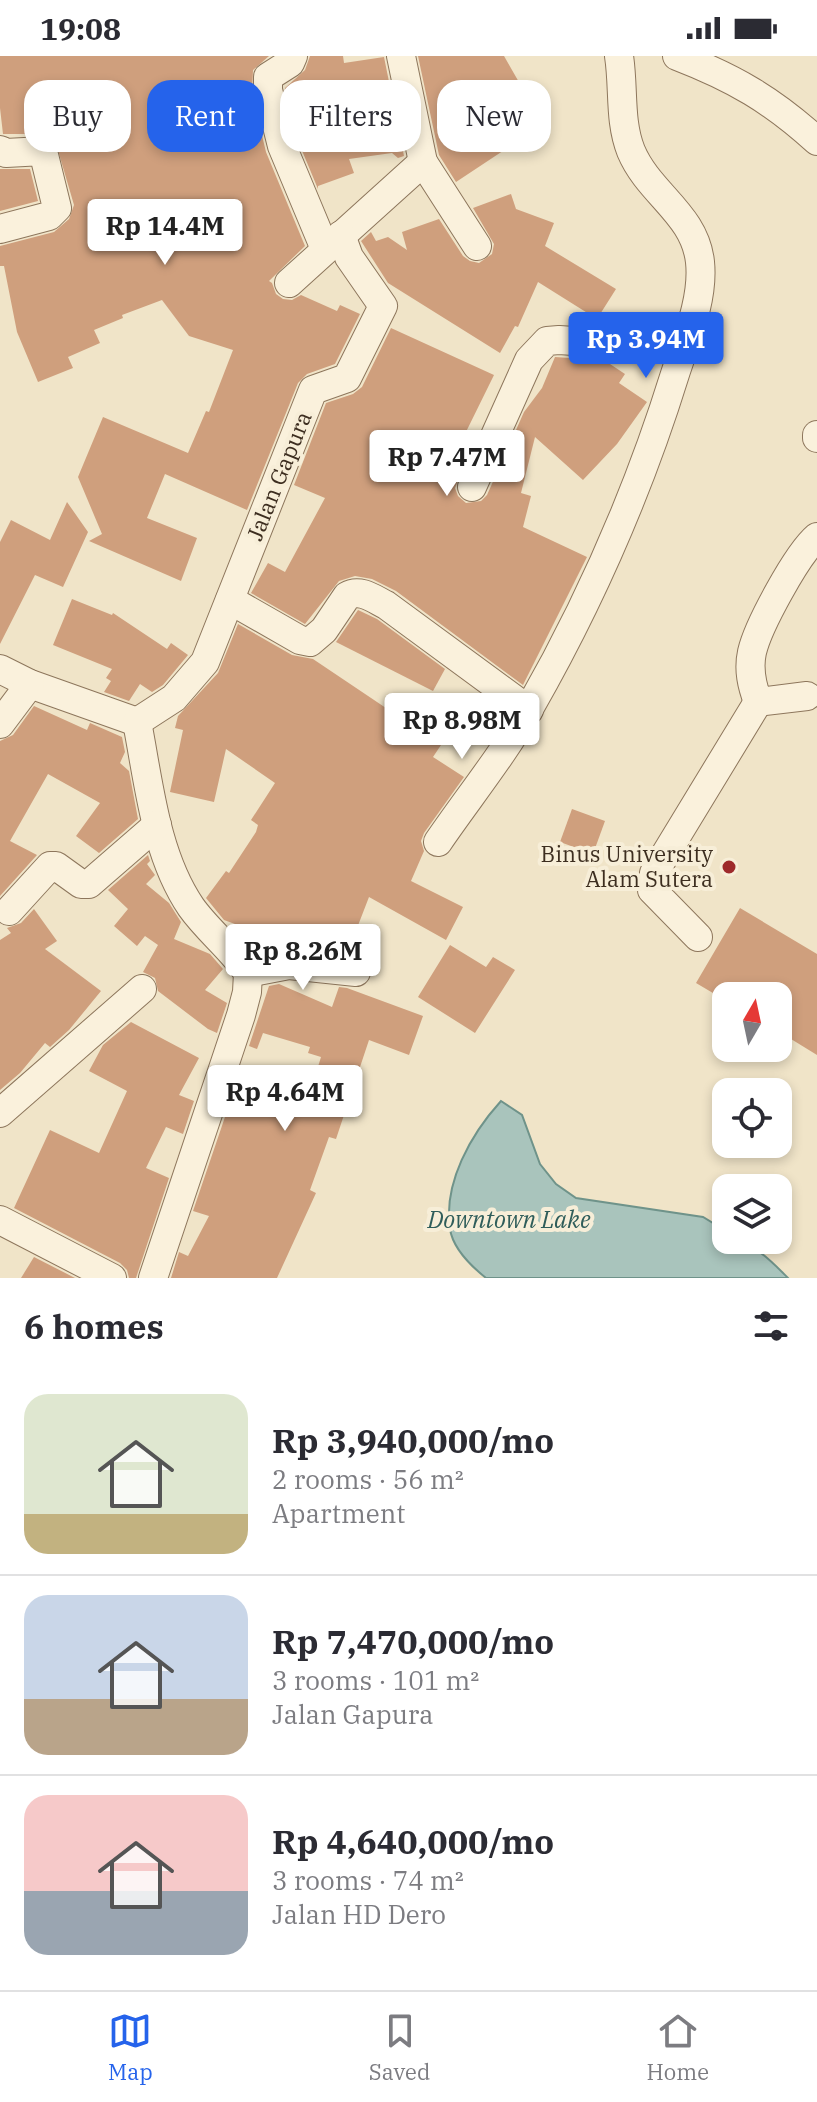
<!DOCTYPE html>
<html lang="en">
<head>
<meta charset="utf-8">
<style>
  body { margin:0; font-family:"IBM Plex Serif",serif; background:#f7f7f7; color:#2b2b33; height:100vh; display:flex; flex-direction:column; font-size:30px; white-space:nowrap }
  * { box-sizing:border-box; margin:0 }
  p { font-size:26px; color:#7c7c81 }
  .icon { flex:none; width:44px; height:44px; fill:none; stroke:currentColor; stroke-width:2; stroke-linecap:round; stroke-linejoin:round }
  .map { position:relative; height:1222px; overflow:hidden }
  .drawer { display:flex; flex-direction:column; background:#fff; flex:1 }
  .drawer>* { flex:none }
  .top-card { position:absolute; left:24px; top:24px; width:770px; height:72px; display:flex; gap:16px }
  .needle { width:52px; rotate:9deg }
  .fabs { position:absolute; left:712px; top:926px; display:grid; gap:16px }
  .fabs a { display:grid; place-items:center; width:80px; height:80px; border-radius:16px; background:#fff; box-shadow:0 4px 12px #0003; font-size:40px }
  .price { position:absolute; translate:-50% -68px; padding:0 18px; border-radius:8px; background:#fff; color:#222; font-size:26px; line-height:52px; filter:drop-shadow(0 2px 4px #0008) }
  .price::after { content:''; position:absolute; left:50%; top:48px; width:24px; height:18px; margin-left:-12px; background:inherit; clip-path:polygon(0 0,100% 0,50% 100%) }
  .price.on { background:#2563eb; color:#fff }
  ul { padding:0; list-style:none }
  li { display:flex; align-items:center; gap:24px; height:200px; padding:0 24px }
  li+li { border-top:2px solid #e1e1e2 }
  li span { display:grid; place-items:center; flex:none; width:224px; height:160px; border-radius:24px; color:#555 }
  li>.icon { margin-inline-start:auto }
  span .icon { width:96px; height:96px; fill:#fffc; stroke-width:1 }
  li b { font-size:34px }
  h2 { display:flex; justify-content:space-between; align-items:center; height:96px; padding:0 24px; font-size:34px }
  .chip { padding:0 28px; border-radius:24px; background:#fff; box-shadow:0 4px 12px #0003; font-size:28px; line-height:72px }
  .chip.on { background:#2563eb; color:#fff }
  .status { display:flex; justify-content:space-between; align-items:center; height:56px; padding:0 40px; background:#fff; direction:ltr }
  .status svg { height:22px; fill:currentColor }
  .tab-bar { display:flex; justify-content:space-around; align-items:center; height:112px; border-top:2px solid #e1e1e2; background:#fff; font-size:22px; color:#7c7c81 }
  .tab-bar a { display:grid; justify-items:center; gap:4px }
  .tab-bar .on { color:#2563eb }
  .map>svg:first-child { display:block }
  .water { fill:#a9c4bc; stroke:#6f938a; stroke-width:2 }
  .building { fill:#cf9f7d }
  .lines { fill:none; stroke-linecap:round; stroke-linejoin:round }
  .minor-casing { stroke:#8d765c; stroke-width:30 }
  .minor { stroke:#faf1dc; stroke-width:28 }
  .poi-dot { fill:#9e2a2b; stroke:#f7eed8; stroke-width:3 }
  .labels { text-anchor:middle; stroke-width:8; stroke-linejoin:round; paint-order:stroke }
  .street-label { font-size:22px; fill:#3d2e20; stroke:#f7eed8 }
  .poi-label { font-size:22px; fill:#3d2e20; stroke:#f7eed8; text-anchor:end }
  .water-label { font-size:24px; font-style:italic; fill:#2f5d5a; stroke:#f7eed8 }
</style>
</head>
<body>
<div class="status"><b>19:08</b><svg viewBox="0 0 49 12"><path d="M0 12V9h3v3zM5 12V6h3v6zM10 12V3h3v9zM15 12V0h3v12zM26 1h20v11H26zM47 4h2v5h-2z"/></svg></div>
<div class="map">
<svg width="817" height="1222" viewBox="0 0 817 1222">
  <rect width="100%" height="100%" fill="#f0e4c8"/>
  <path class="water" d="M501 1045 522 1059 540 1108 556 1128 576 1142 703 1161 726 1175V1184C752 1184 770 1204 788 1222H486C471 1210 453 1193 450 1173 443 1127 471 1078 501 1045Z"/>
  <g class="building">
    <polygon points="0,0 269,0 253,14 252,38 266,96 305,190 269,225 272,227 276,238 283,243 292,244 301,239 337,255 340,249 360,258 335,308 307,318 298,327 247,454 165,418 147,462 197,482 181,525 89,485 102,478 78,421 103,361 188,397 206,355 209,356 233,294 189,280 162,244 122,259 123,262 94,274 100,287 68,301 73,312 38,326 17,276 4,210 0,210 0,190 54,176 69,163 74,149 55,84 43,78 3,78 0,52"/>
    <polygon points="310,0 343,0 344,7 384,1 404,100 398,102 392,97 349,103 354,117 318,130 318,133 298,85 285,32 305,14"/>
    <polygon points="418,0 504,0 536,56 503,75 512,89 456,126 439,99"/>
    <polygon points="0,113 30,113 38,145 0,155"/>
    <polygon points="511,138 516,153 554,167 545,190 616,233 597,263 538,226 518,271 515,270 500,297 388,227 361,185 371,176 376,185 388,181 407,194 402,176 439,163 463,200 470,205 479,207 492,198 494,188 473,152"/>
    <polygon points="391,272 494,319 463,382 474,384 455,432 458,440 466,447 481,445 487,439 524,356 542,332 555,301 598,304 610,308 625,318 619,327 647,346 617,388 583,424 535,381 521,437 531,440 523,471 587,501 523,629 396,535 372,523 355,520 339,525 305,568 251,537 268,507 285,516 325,442 294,429 326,347 353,338 362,331"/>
    <polygon points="67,446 88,476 63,531 35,519 0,588 0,486 11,464 50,484"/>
    <polygon points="72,543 112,559 113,557 167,593 171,587 188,599 163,629 152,636 140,628 129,645 104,636 111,625 106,622 112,613 53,589"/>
    <polygon points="358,554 377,563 445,613 433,635 336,586"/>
    <polygon points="238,568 292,599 313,603 441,689 433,701 464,721 424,777 421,785 424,795 411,825 463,851 446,884 369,841 347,898 303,893 224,864 206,842 226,815 229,817 256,776 258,769 251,764 275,727 226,693 214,746 170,736 183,674 175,672 178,660 218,617"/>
    <polygon points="34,650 87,674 90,667 122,681 125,696 120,707 129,715 138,763 99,797 76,780 100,747 48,718 10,785 37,799 0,840 0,685 13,679"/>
    <polygon points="572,753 605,765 593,798 560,786"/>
    <polygon points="148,799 150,805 147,808 155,819 146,828 169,847 181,866 174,883 210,898 223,913 205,934 227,947 217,977 208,973 158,935 155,922 143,916 158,889 145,880 137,890 114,870 128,853 108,834"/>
    <polygon points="740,852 817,898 817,999 778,975 778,940 718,940 696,927"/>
    <polygon points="34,853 57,885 45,893 101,935 69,974 50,991 45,987 20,1017 0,1034 0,884 11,877 7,872 21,867"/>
    <polygon points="450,889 486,911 493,901 515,914 475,977 418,941"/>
    <polygon points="279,928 332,951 339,931 347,932 423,960 409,999 369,984 336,1083 329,1081 310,1134 316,1137 277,1222 171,1222 179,1196 188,1200 209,1160 193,1155 226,1058 244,1026 258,1033 262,1027 286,1040 287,1036 308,1043 321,1001 308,997 310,991 263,977 257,993 249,990 269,930"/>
    <polygon points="131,966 199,1002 179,1039 194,1045 183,1078 166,1071 146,1112 169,1122 136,1222 129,1222 127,1214 120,1207 14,1152 50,1074 99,1097 127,1035 89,1015 103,989"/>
    <polygon points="34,1201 75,1222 21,1222"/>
  </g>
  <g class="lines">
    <defs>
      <g id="minor">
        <polyline points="293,0 290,7 268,21 268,34 282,90 325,193"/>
        <polyline points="401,0 423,106"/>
        <path d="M677 0C734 22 772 44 817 85"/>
        <polyline points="0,94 6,97 43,95 57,152 49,160 0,173"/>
        <polyline points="289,227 423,106 477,190"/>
        <polyline points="817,379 817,382"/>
        <polyline points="472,431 529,304 547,285 559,284 647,290 687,278"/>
        <path d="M230 544 300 584 310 586 324 574 347 540C360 532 374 543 386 549L529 654"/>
        <polyline points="0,613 30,628 137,666"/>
        <path d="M807 640 758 646C752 630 748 614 752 596 758 570 797 498 817 481"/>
        <path d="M137 666C149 727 155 798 191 851 208 875 232 893 248 917L247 936 241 959 153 1222"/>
        <polyline points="137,666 174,642 205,606 313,334 347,322 383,250 349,201 341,179"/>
        <polyline points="0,668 30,628"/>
        <path d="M438 786C468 742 504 698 530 651 590 546 639 434 675 318 686 284 704 243 700 206 695 158 649 138 631 95 619 65 624 32 619 0"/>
        <polyline points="9,855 50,810 56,810 81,828 89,828 157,769"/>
        <polyline points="698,881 652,834 654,817 758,646"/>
        <polyline points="248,917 289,909 356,916"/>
        <polyline points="0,1057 142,933"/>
        <polyline points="0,1164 112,1222"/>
      </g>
    </defs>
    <use href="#minor" class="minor-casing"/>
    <use href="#minor" class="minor"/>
  </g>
  <circle class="poi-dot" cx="729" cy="811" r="8"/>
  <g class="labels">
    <g class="street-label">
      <text transform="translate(279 420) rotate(-68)" y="8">Jalan Gapura</text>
    </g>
    <g class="poi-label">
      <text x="713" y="806">Binus University<tspan x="713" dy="25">Alam Sutera</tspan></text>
    </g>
    <g class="water-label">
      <text x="509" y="1172">Downtown Lake</text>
    </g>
  </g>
</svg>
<div class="fabs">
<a><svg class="needle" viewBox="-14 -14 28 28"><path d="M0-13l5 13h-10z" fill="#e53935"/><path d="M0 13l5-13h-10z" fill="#7c7c81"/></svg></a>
<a><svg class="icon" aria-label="locate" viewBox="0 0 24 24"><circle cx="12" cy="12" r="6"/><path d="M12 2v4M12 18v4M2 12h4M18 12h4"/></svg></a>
<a><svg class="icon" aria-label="layers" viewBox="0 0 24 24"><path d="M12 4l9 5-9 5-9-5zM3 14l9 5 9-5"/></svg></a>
</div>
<b class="price" style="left:165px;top:211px">Rp 14.4M</b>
<b class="price on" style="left:646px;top:324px">Rp 3.94M</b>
<b class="price" style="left:447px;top:442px">Rp 7.47M</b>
<b class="price" style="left:462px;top:705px">Rp 8.98M</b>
<b class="price" style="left:303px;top:936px">Rp 8.26M</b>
<b class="price" style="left:285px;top:1077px">Rp 4.64M</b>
<div class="top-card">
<a class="chip">Buy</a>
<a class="chip on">Rent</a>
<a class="chip">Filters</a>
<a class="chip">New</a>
</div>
</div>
<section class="drawer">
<h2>6 homes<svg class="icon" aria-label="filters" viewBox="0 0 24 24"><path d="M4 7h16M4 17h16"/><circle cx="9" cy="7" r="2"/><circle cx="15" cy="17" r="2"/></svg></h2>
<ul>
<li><span style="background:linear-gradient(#dfe7d0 75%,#c2b280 0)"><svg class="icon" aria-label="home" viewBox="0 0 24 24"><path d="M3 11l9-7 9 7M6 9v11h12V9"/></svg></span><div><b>Rp 3,940,000/mo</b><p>2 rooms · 56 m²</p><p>Apartment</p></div></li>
<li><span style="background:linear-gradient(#c9d6e8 65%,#b9a48a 0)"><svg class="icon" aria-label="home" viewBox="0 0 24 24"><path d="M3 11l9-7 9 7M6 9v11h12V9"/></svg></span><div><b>Rp 7,470,000/mo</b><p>3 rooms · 101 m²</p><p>Jalan Gapura</p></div></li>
<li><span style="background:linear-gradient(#f6c9c9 60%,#9aa5b1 0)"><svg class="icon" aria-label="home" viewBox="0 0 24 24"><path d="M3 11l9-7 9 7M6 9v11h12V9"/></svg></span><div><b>Rp 4,640,000/mo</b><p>3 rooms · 74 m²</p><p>Jalan HD Dero</p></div></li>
</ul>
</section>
<nav class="tab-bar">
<a class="on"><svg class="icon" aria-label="map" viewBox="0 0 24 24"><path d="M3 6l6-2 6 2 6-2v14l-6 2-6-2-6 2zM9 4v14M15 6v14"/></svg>Map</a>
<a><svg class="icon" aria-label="saved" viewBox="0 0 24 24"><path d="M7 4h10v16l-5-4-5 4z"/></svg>Saved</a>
<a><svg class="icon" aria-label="home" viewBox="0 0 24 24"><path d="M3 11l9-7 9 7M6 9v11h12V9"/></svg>Home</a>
</nav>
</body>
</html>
